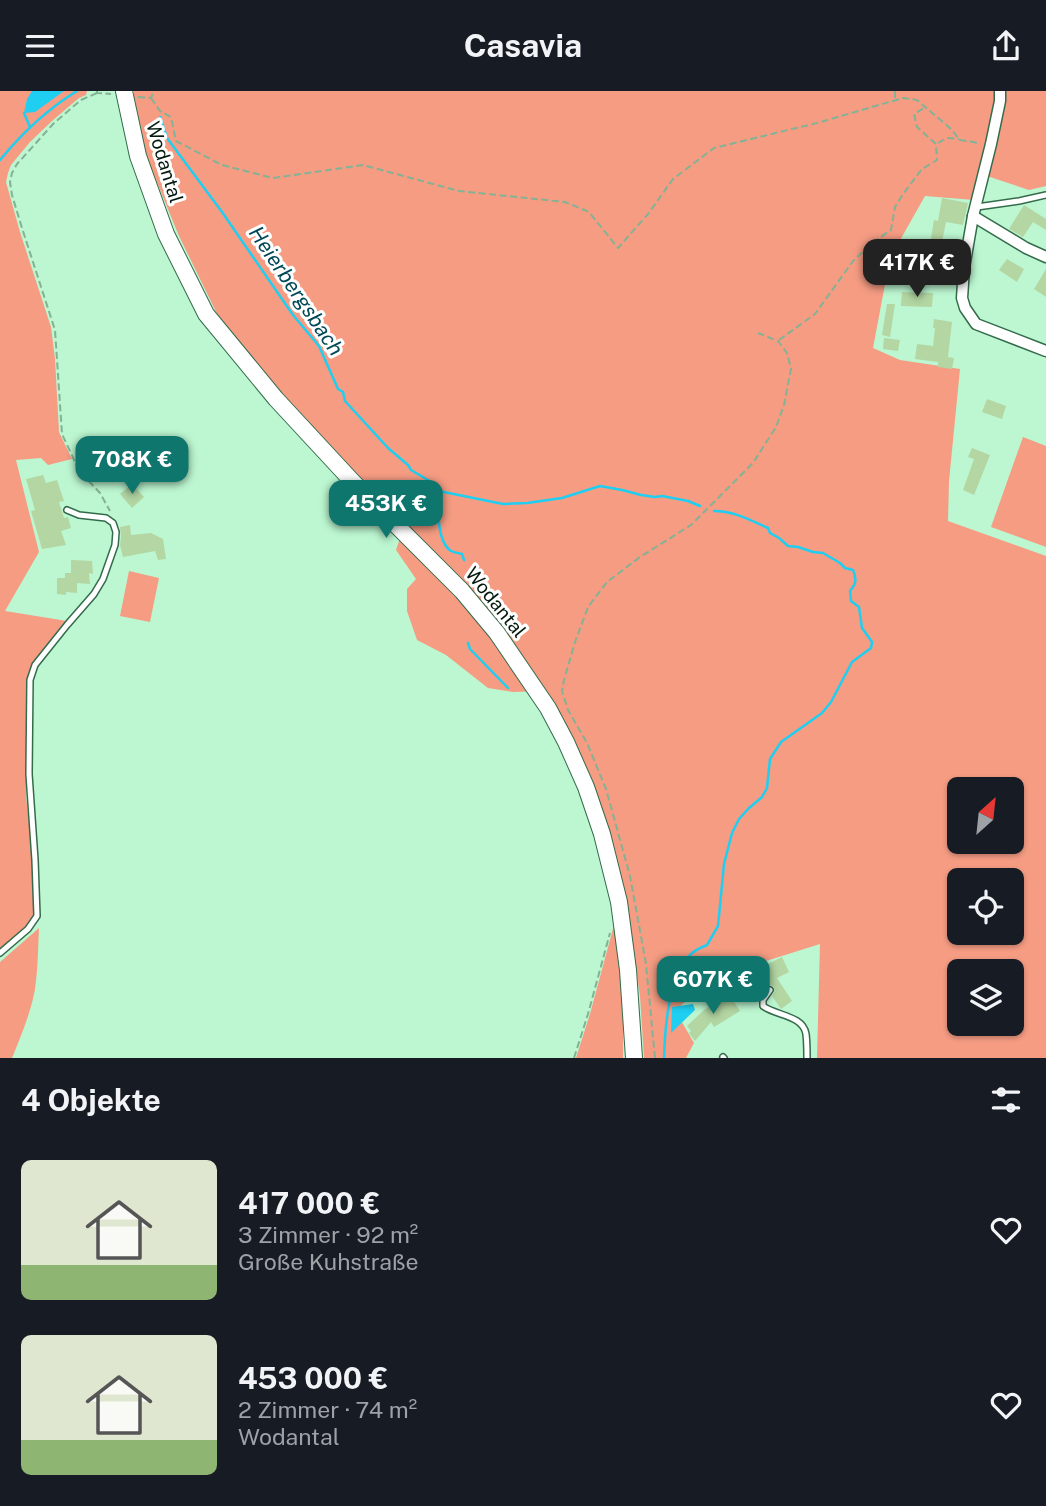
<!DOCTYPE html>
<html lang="de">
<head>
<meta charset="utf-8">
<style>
  body { margin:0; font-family:"Public Sans",sans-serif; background:#242831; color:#f1f3f6; height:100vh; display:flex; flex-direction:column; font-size:26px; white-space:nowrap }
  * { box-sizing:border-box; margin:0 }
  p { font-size:23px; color:#9ea1a6 }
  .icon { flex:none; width:38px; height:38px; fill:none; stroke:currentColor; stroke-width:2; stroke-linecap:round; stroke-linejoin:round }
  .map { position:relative; height:967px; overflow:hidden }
  .sheet { display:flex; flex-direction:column; background:#171b24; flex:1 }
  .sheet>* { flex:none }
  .needle { width:46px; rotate:27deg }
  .fabs { position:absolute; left:947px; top:686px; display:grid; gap:14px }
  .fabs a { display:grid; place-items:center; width:77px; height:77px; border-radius:10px; background:#171b24; box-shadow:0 2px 5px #0004; font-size:35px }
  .price { position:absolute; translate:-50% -60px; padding:0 16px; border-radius:14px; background:#0f766e; color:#fff; font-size:23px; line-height:46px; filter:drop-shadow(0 2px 4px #0008) }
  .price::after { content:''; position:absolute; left:50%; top:42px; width:21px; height:16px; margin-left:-10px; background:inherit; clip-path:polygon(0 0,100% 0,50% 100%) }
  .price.current { background:#222; color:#fff }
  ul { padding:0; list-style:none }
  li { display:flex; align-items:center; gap:21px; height:175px; padding:0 21px }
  li span { display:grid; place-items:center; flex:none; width:196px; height:140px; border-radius:10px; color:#555 }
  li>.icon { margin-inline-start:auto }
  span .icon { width:84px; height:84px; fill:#fffc; stroke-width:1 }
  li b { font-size:30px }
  h2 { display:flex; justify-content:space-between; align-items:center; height:84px; padding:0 21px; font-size:30px }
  header { display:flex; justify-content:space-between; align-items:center; height:91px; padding:0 21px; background:#171b24; font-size:32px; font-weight:700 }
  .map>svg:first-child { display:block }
  .green { fill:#f59c83; fill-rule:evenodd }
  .water { fill:#1ecff2 }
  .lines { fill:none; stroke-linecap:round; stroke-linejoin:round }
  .stream { stroke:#1ecff2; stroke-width:2.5 }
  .building { fill:#b3d6a3 }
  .service-casing { stroke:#346b4b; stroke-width:8 }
  .minor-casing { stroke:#346b4b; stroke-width:13 }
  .secondary-casing { stroke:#346b4b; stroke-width:18 }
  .path { stroke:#83b294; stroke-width:2; stroke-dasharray:7 3.5; stroke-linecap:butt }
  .service { stroke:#fff; stroke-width:5 }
  .minor { stroke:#fff; stroke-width:10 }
  .secondary { stroke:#fff; stroke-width:16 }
  .labels { text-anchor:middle; stroke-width:6; stroke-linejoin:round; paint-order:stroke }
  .street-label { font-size:19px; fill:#03190c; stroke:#fff }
  .water-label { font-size:21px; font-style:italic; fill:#004957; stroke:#fff }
</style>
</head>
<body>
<header><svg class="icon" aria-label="menu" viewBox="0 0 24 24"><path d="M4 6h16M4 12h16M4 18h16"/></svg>Casavia<svg class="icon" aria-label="share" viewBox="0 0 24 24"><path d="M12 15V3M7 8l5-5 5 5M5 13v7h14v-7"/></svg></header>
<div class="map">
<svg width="1046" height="967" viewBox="0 0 1046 967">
  <rect width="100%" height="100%" fill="#bcf7d1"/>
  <g class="green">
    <polygon points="0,0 87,0 86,4 79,7 52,30 30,51 11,74 8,82 6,91 20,141 51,236 55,268 59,341 72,368 48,374 41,367 16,369 39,461 5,520 67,530 33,574 27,589 26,706 33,768 34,825 29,833 0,858"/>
    <path d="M134 0H998L974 109 925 105 890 167 873 257 900 269 960 278 949 390 948 430 1046 465V967H817L820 853 741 878 747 884 741 899H722L689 908 675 919 694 952 686 967H644L640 905 633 855 619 787 547 600 513 601 488 597 446 564 417 549 407 520V498L416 488 396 459 400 447 429 472 439 465 359 385 286 308 219 227 179 145 147 67 134 6ZM959 698H1012V751H959ZM959 789H1012V842H959ZM959 880H1012V933H959Z"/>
    <polygon points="1002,0 1046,0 1046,95 1029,99 987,85"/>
    <polygon points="1023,346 1046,355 1046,456 991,436"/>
    <polygon points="129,480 159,487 150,531 120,525"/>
    <polygon points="614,834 623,909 623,967 576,967 590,923"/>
    <path d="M39 837C38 857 38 878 35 898 31 921 21 945 12 967H0V871Z"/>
  </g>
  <g class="water">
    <polygon points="32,0 64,0 35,21 24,22 27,8"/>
    <polygon points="693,913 695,919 671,942 672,916"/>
  </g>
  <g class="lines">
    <g class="stream">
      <polyline points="24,22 30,36"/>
      <polyline points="160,26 167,47 222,121 293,224 319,255 338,298 343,301 345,310 388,357 408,374 411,379 438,395 439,400 503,413 527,412 562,407 600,395 622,399 641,404 655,406 662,405 688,410 700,415"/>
      <path d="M0 69C23 41 46 19 77 0"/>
      <path d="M439 400C438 416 436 450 451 460 455 462 459 462 462 463L464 469"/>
      <polyline points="468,552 470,558 508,597"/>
      <polyline points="676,908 681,899 685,871"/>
      <path d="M664 967C665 937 668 889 689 865 694 859 700 857 707 854L718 835 724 773 732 742 739 728 748 718 762 706 767 697 770 668 781 651 822 622 831 611 852 571 871 557 872 551 862 537 859 516 851 510 850 500C856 493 857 488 853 479L845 477 840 472 823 462 813 461 798 456 788 455 779 447 770 442 768 437C750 429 734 420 714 420"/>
    </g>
  </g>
  <g class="building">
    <polygon points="942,107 968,112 963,134 946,131 941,156 956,158 951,185 929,181 931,170 934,171 936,155 930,154 932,141 934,129 938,130"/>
    <polygon points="1024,114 1046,128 1046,139 1033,131 1023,146 1009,138"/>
    <polygon points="1007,168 1024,178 1017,191 999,179"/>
    <polygon points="1046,178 1046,206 1034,198"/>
    <polygon points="902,201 933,202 932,216 901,215"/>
    <polygon points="887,213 895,213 890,246 882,244"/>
    <polygon points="934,228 952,231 948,266 954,267 952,278 938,276 938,271 915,268 917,253 933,255 935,237 933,237"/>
    <polygon points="884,247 900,249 898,260 883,258"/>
    <polygon points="987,308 1006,315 1002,328 982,321"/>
    <polygon points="972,357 990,364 974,404 963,399 974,368 968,366"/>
    <polygon points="43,384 46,392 57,389 64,410 59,411 64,427 68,426 71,437 61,440 66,454 42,458 31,420 35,419 26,388"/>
    <polygon points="132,393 144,406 132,417 120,403"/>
    <polygon points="130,434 131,444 151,442 163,448 166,468 158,469 155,460 123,466 120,454 121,446 120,436"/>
    <polygon points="71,469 92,470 93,483 89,482 90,493 77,492 77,502 66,501 66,504 57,503 57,487 65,487 65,482 71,482"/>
    <polygon points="782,866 789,881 777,887 792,910 781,918 772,905 775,900 774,896 771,894 763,895 755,879"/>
    <polygon points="729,903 740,920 714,936 711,931 695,950 689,942 691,940 687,935 704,919"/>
  </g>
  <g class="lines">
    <defs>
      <g id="service">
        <polyline points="977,116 1019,110 1046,104"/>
        <polyline points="0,862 28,838 37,825 35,769 29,683 30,589 35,574 67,534 94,503 103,488 115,454 116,441 113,432 106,427 79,424 67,419"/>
        <path d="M770 899 763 909V915C776 925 803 924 806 943 807 951 807 959 807 967"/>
        <polyline points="723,966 724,967"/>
      </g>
      <g id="minor">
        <polyline points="1000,0 1000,10 991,53 973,125 964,177 962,207 965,217 976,233 1046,260"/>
        <polyline points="973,125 1026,157 1046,166"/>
      </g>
      <polyline id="secondary" points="124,0 138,65 166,143 206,223 276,308 352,390 462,500 497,542 548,617 566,651 586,696 602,743 619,811 628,879 634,967"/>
    </defs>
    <use href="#service" class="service-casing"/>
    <use href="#minor" class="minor-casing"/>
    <use href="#secondary" class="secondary-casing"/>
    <g class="path">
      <polyline points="97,0 97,2 111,3"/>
      <polyline points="895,0 895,8"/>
      <polyline points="97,2 81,9 54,32 17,73 12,82 10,91 12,104 22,137 55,239 62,343 76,373 84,385 100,402 110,420"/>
      <polyline points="138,6 151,7 154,0"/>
      <polyline points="151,7 160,20 171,26 176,50 222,74 273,87 363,74 459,100 565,111 589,121 618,157 648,123 673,88 714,57 817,32 903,7 917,9 951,38 960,49 979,52"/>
      <polyline points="938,52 947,47 959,48"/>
      <polyline points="779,249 815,223 853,170 873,151 891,139 895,116 903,103 922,78 937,69 936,53 917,36 914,23 924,17"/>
      <polyline points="574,967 588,923 610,842"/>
      <polyline points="655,967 646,873 630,785 606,698 587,652 568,619 562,600 564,589 575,551 588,516 607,491 640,466 691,434 753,372 776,336 784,314 791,278 787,262 778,250 758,242"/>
    </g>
    <use href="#service" class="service"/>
    <use href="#minor" class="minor"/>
    <use href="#secondary" class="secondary"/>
  </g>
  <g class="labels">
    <g class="street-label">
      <text transform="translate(165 71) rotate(73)" y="7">Wodantal</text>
      <text transform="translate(496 511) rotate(51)" y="7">Wodantal</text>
    </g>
    <g class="water-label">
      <text transform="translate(296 200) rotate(56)" y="7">Heierbergsbach</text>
    </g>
  </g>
</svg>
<div class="fabs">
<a><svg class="needle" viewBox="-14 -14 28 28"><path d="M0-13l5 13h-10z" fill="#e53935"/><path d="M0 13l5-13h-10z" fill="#9ea1a6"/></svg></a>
<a><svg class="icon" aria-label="locate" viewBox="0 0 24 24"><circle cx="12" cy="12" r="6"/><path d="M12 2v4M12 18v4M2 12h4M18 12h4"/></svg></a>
<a><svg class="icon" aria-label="layers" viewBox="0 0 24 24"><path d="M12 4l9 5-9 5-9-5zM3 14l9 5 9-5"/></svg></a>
</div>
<b class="price current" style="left:917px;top:208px">417K €</b>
<b class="price" style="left:132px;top:405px">708K €</b>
<b class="price" style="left:386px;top:449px">453K €</b>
<b class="price" style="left:713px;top:925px">607K €</b>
</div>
<section class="sheet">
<h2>4 Objekte<svg class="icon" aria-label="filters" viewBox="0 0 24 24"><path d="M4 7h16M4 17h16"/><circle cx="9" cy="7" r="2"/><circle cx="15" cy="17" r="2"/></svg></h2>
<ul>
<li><span style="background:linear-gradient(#dfe7d0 75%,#8fb573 0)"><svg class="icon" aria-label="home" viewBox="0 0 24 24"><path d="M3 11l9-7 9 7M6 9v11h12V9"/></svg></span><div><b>417 000 €</b><p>3 Zimmer · 92 m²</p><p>Große Kuhstraße</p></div><svg class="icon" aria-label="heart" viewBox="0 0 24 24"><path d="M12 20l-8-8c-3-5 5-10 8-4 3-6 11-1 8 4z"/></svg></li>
<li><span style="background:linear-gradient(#dfe7d0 75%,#8fb573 0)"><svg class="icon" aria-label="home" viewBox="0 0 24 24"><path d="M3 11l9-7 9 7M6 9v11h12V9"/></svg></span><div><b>453 000 €</b><p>2 Zimmer · 74 m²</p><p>Wodantal</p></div><svg class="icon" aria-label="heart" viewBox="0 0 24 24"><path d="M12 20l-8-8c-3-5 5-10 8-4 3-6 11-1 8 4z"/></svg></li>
</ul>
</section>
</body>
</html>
